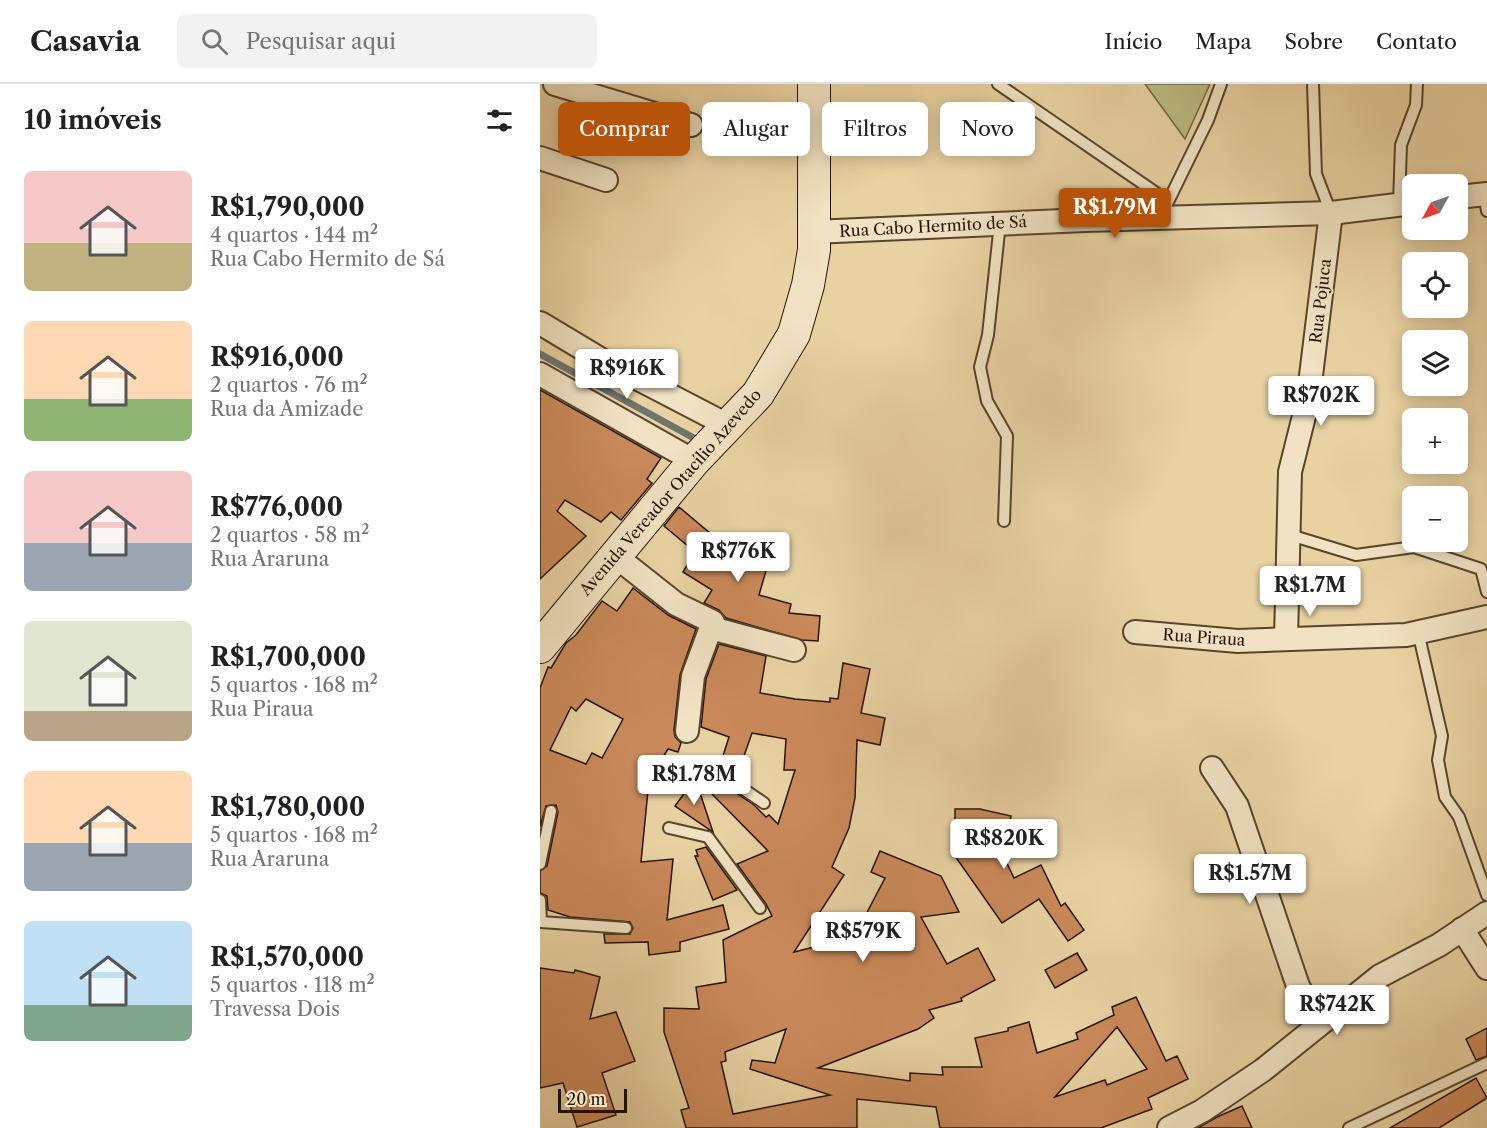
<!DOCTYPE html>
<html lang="pt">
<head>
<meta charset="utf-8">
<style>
  body { margin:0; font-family:"Libre Caslon Text",serif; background:#f2f2f2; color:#202124; height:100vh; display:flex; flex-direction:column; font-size:22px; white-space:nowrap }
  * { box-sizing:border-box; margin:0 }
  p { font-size:20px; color:#757577 }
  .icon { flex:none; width:33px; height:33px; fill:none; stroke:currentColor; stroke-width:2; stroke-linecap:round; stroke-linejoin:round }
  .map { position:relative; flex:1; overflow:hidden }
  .drawer { display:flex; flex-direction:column; background:#fff; width:540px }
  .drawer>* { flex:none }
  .banner { position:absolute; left:18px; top:18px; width:570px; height:54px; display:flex; gap:12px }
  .needle { width:39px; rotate:230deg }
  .buttons { position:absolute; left:862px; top:90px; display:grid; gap:12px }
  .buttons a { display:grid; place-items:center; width:66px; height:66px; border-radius:9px; background:#fff; box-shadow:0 3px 15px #0003; font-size:30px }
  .scale { position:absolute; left:18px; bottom:15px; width:69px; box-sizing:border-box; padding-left:6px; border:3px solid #261405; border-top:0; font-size:16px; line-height:21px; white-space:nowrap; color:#261405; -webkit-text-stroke:4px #f1e2c3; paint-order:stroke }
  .price { position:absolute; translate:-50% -51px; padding:0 14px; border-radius:6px; background:#fff; color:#222; font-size:20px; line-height:39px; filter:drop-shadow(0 2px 3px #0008) }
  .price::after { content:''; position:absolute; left:50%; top:36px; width:18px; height:14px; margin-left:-9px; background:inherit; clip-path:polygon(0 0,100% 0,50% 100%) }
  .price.active { background:#b45309; color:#fff }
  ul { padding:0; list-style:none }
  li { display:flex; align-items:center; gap:18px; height:150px; padding:0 24px }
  li span { display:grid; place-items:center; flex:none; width:168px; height:120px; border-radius:9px; color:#555 }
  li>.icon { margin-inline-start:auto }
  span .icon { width:72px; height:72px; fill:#fffc; stroke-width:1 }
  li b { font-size:26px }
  h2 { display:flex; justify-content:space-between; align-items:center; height:72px; padding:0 24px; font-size:26px }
  .chip { padding:0 21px; border-radius:9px; background:#fff; box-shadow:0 3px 15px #0003; font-size:21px; line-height:54px }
  .chip.active { background:#b45309; color:#fff }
  header { display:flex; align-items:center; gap:36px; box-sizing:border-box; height:84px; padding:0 30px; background:#fff; border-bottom:2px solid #e0e0e0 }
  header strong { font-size:28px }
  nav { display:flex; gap:33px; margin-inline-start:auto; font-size:21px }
  .search { width:420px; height:54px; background:#f2f2f2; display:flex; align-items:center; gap:15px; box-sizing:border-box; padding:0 21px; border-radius:9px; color:#757577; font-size:22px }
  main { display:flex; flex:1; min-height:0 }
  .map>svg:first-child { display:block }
  .green { fill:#bbba82; stroke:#706744; stroke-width:1.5 }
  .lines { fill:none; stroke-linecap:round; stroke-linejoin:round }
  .stream { stroke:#6d756c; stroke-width:7 }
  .building { fill:#ca895a; stroke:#261405; stroke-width:1.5; fill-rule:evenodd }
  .lane-casing { stroke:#57442c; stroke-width:14 }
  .street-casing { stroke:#57442c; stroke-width:26 }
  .secondary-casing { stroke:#261405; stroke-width:34 }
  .lane { stroke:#f1e2c3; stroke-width:10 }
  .street { stroke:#f1e2c3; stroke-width:22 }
  .secondary { stroke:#f1e2c3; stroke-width:32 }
  .labels { text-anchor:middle; stroke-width:4.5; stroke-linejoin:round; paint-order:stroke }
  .street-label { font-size:16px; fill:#261405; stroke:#f1e2c3 }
</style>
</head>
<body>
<header>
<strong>Casavia</strong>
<div class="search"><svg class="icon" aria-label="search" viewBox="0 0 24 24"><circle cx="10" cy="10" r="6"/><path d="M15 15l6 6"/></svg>Pesquisar aqui</div>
<nav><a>Início</a><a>Mapa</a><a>Sobre</a><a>Contato</a></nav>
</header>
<main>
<section class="drawer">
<h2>10 imóveis<svg class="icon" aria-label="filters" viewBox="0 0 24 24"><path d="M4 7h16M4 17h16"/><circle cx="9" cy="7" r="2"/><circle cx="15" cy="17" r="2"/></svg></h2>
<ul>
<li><span style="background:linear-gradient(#f6c9c9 60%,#c2b280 0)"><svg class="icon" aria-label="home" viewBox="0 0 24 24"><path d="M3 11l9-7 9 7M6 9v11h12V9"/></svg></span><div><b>R$1,790,000</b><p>4 quartos · 144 m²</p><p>Rua Cabo Hermito de Sá</p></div></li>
<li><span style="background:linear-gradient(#ffd9b3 65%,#8fb573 0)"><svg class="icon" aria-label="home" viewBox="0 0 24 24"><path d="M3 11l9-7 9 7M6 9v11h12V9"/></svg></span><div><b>R$916,000</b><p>2 quartos · 76 m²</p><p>Rua da Amizade</p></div></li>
<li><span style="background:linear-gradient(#f6c9c9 60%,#9aa5b1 0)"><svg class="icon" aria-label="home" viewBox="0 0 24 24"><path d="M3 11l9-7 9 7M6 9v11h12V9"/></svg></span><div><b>R$776,000</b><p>2 quartos · 58 m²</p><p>Rua Araruna</p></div></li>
<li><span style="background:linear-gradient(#dfe7d0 75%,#b9a48a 0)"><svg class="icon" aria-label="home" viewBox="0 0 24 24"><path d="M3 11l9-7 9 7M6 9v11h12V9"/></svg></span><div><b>R$1,700,000</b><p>5 quartos · 168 m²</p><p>Rua Piraua</p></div></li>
<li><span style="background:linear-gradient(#ffd9b3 60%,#9aa5b1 0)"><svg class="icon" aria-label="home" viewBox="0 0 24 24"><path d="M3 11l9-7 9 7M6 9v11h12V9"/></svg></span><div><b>R$1,780,000</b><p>5 quartos · 168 m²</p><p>Rua Araruna</p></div></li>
<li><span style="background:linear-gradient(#bfe0f5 70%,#7fa58c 0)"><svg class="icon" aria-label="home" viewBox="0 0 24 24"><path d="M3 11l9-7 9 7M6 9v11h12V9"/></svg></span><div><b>R$1,570,000</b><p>5 quartos · 118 m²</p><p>Travessa Dois</p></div></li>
</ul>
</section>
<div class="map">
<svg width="947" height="1044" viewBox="0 0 947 1044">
  <rect width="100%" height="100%" fill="#e9d2a2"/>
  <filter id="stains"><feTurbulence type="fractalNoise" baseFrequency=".00333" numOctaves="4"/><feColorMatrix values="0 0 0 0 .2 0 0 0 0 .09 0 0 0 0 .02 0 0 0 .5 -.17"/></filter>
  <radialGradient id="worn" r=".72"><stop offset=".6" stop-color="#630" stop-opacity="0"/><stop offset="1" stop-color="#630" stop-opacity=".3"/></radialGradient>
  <polygon class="green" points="605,0 670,0 645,55"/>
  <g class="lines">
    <polyline class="stream" points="0,270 152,353"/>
  </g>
  <g class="building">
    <polygon points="0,306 121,374 107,395 112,399 81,436 71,428 61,438 25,416 17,427 46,452 0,495"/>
    <polygon points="139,423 189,465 229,476 219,511 251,520 249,529 280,532 278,557 262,556 186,534 179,526 164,519 172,506 143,488 155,468 124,442"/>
    <path d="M93 504 128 531 156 545 140 591 134 646 135 653 141 659 138 668 128 665 109 696 101 778 133 775 127 836 183 821 189 845 140 858V867L109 871 108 858 65 859 64 850H90L93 844 90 838 30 833 8 826 7 812 0 809V787L7 782 18 728 16 721 6 722 0 743V604L8 583 11 584 26 559 36 551 62 517 77 527ZM46 615 83 635 62 674 52 669 46 680 10 666 31 623 36 627Z"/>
    <path d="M179 560 226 572 220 609 255 615 290 618V614L298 615 303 579 330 585 321 629 345 634 340 661 317 656 315 714 309 744 292 783 304 791 254 868 314 853 345 794 331 788 340 767 401 792 419 828 381 833 407 880 438 864 455 896 421 914 422 917 389 926 394 934 378 945 278 984 370 997V989L403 991 402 983H442L435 954 468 947V944L489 938 497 969 538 955 536 949 574 931 572 923 596 913 626 977 637 972 648 995 608 1014 612 1025 561 1044H400L396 1023 317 1015V1044H146L141 1026 149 1024 124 948V924L159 925 156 903 186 898 183 856 232 832 226 820 197 780 228 767 171 709 176 706 180 698 214 721 226 733 229 731 238 740 255 686H244L246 655 212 649 197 692 180 681 189 653 161 643 166 595ZM577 943 607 985 567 1001 565 996 515 1013ZM246 945 235 979 212 976 210 985 290 1011 193 1030 181 978 186 977 185 968Z"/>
    <polygon points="151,700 158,703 173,748 135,722"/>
    <polygon points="415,725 440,725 471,732 463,771 474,794 501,781 521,822 525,819 544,846 528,857 499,815 462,839 415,772"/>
    <polygon points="166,763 197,806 173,816 155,772 158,772 156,766"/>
    <polygon points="537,869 547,886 515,904 505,886"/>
    <polygon points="0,884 34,889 35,886 60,893 50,935 76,928 95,977 62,989 76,1031 37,1043 23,999 0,1004"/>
    <polygon points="947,944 947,972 936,976 926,955"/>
    <polygon points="936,994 947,1014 899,1044 850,1044"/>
    <polygon points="702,1022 712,1044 658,1044 677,1033"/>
  </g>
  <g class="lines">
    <defs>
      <g id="lane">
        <polyline points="458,0 628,117"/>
        <polyline points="773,0 776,90 791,129"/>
        <polyline points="944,110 947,127"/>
        <polyline points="859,120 861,61 876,21 877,0"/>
        <polyline points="626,122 668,36 681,0"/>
        <polyline points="460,139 448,251 440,283 447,317 467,352 464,437"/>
        <polyline points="750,451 816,471 874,463 941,485 947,508"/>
        <polyline points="879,552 902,652 898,676 905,713 919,733 947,811"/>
        <polyline points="140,687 171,701 175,686 224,719"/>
        <polyline points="129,744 168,753 220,824"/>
        <polyline points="0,780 11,727"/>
        <polyline points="0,816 1,838 86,844"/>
        <polyline points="809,1044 947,979"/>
      </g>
      <g id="street">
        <polyline points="15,0 151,41"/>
        <polyline points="0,74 66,96"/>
        <polyline points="918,113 947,110"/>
        <polyline points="273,148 545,136 791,129 873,119"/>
        <polyline points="0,239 60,275 189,342"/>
        <polyline points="0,290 154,377"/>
        <polyline points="74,471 136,520 173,538 153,592 147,647"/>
        <polyline points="171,544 254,566"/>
        <polyline points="595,548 698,557 866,551 947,533"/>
        <polyline points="746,555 750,388 768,316 791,129"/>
        <polyline points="672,684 697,722 758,902 778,941"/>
        <polyline points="922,845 947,884"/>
        <polyline points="629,1044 662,1027 723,986 840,892 899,861 947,829"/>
      </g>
      <polyline id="secondary" points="0,563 154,377 218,310 254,250 268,201 274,166 274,0"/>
    </defs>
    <use href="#lane" class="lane-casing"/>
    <use href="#street" class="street-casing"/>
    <use href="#secondary" class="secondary-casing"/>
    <use href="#lane" class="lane"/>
    <use href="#street" class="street"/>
    <use href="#secondary" class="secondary"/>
  </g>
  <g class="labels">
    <g class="street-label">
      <text transform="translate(393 142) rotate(-3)" y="6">Rua Cabo Hermito de Sá</text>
      <text transform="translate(780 217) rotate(-83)" y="6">Rua Pojuca</text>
      <text transform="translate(130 408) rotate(-49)" y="6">Avenida Vereador Otacílio Azevedo</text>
      <text transform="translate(664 553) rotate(4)" y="6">Rua Piraua</text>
    </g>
  </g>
  <rect width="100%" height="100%" filter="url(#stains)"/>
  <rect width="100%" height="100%" fill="url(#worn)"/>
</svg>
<div class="buttons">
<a><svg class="needle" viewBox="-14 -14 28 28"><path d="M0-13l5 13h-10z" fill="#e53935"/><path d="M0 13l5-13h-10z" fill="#757577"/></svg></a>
<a><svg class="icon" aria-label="locate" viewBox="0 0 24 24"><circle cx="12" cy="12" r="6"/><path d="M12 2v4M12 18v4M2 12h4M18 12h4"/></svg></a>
<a><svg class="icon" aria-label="layers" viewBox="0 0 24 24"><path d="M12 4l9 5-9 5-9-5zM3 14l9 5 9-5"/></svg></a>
<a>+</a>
<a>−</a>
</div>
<div class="scale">20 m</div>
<b class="price active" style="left:575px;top:155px">R$1.79M</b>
<b class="price" style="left:87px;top:316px">R$916K</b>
<b class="price" style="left:781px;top:343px">R$702K</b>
<b class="price" style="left:198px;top:499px">R$776K</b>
<b class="price" style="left:770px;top:533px">R$1.7M</b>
<b class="price" style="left:154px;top:722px">R$1.78M</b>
<b class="price" style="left:464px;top:786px">R$820K</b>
<b class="price" style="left:710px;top:821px">R$1.57M</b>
<b class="price" style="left:323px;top:879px">R$579K</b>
<b class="price" style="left:797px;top:952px">R$742K</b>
<div class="banner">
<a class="chip active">Comprar</a>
<a class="chip">Alugar</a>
<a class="chip">Filtros</a>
<a class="chip">Novo</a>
</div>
</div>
</main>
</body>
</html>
